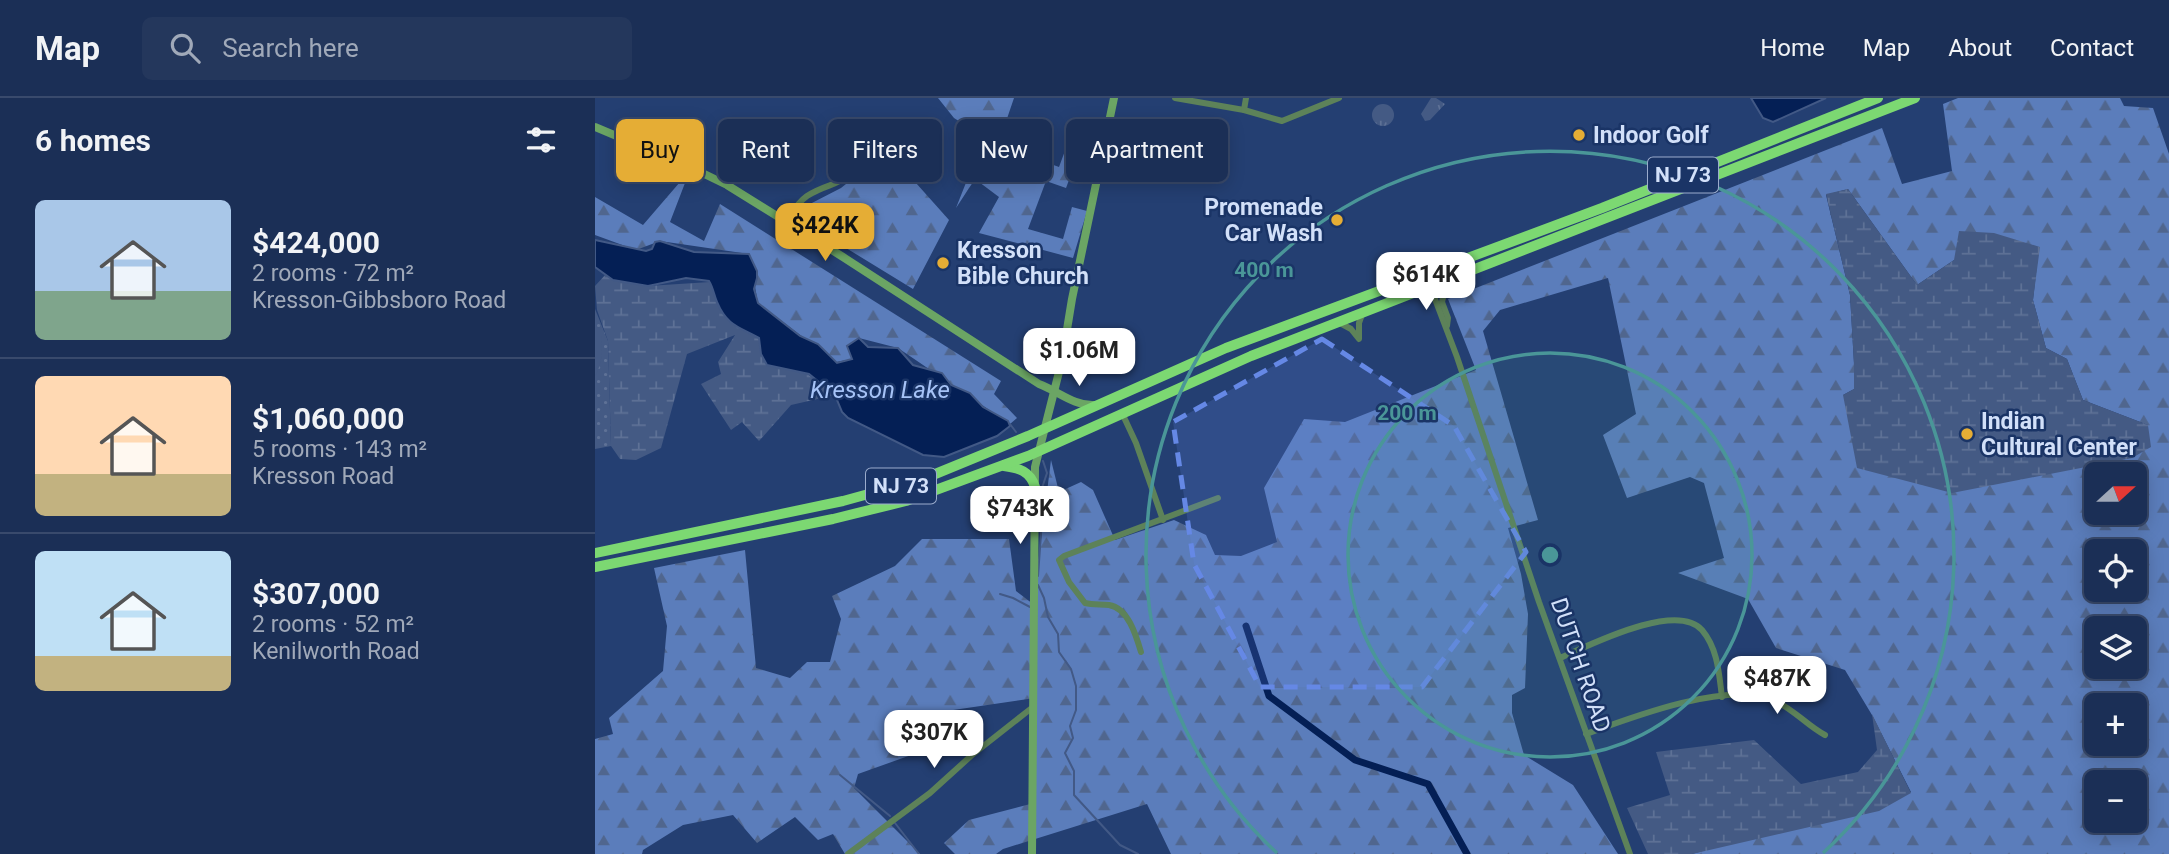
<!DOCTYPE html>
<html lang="en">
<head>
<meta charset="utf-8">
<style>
  body { margin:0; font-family:Roboto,sans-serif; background:#24375c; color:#f1f3f6; height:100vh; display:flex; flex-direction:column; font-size:26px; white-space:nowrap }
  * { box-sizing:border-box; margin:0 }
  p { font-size:23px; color:#a0a9b9 }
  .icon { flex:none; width:38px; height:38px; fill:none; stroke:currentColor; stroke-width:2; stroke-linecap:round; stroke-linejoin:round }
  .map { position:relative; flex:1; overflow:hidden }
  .details { display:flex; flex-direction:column; background:#1b2f56; width:595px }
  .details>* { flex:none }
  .banner { position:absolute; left:21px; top:21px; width:665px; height:63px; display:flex; gap:14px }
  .needle { width:46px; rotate:69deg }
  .fabs { position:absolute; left:1489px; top:364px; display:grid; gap:14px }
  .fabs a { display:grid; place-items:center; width:63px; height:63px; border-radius:10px; background:#1b2f56; box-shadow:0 4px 18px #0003,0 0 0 2px #394a6c; font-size:35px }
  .price { position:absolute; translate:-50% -60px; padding:0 16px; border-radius:14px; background:#fff; color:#222; font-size:23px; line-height:46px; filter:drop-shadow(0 2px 4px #0008) }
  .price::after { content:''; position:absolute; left:50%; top:42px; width:21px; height:16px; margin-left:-10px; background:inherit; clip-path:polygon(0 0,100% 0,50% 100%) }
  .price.on { background:#e5ad35; color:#111 }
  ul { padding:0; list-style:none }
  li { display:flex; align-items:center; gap:21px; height:175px; padding:0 35px }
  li+li { border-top:2px solid #394a6c }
  li span { display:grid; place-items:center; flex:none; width:196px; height:140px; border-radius:10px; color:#555 }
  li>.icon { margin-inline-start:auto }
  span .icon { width:84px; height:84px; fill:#fffc; stroke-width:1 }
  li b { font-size:30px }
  h2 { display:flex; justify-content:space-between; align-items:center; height:84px; padding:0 35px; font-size:30px }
  .chip { padding:0 24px; border-radius:10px; background:#1b2f56; box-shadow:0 4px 18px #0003,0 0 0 2px #394a6c; font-size:24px; line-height:63px }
  .chip.on { background:#e5ad35; color:#111 }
  header { display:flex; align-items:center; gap:42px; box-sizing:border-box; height:98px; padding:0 35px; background:#1b2f56; border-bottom:2px solid #394a6c }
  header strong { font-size:33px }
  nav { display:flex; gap:38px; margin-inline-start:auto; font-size:24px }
  .search { width:490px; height:63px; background:#24375c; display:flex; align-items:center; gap:18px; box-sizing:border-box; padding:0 24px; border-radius:10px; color:#a0a9b9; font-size:26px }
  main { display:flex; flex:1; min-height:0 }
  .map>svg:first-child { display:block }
  .grass { fill:url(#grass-tufts) }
  .forest { fill:url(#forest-firs); fill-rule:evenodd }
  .wetland { fill:url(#wetland-marsh) }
  .park { fill:url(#park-dots) }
  .pitch { fill:#445a84 }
  .water { fill:#041f55; stroke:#425986; stroke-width:2 }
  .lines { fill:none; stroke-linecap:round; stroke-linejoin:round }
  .stream { stroke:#425986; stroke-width:2 }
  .canal { stroke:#041f55; stroke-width:7 }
  .street { stroke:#5d8259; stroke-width:6 }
  .secondary { stroke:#6ba564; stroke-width:8 }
  .highway { stroke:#7cd872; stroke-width:10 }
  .marked { fill:#6588e5; fill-opacity:0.2; stroke:#6588e5; stroke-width:5; stroke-dasharray:14 9; stroke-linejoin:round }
  .ring { fill:none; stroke:#4a9698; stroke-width:3.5 }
  .poi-dot { fill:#e5ad35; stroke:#1a3466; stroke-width:2.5 }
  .labels { text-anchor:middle; stroke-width:5; stroke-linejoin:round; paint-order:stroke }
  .shield { fill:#1a3466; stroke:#9baccd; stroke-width:2 }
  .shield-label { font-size:21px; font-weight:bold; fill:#d2e0f9 }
  .poi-label { font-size:23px; font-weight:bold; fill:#d2e0f9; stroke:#1a3466; text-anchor:start }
  .street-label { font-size:23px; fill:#d2e0f9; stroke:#1a3466 }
  .water-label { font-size:24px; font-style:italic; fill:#a6c3f7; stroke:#1a3466 }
  .centre { fill:#4a9698; stroke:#1a3466; stroke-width:3.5 }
  .ring-label { font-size:21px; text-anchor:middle; font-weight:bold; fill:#4a9698; stroke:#1a3466; stroke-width:5; stroke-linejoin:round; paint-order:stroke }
</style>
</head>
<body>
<header>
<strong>Map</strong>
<div class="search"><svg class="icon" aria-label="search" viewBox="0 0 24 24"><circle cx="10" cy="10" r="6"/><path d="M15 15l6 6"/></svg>Search here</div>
<nav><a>Home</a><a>Map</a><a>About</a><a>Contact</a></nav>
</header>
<main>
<section class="details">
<h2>6 homes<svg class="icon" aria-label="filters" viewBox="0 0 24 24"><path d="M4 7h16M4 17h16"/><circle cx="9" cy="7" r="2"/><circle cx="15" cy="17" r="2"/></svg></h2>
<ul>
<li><span style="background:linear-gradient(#a9c7e8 65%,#7fa58c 0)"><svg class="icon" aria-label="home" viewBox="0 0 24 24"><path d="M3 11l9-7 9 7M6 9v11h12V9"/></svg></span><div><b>$424,000</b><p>2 rooms · 72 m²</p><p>Kresson-Gibbsboro Road</p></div></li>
<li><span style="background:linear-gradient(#ffd9b3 70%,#c2b280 0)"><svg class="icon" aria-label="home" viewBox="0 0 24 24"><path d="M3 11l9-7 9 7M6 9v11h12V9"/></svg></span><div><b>$1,060,000</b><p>5 rooms · 143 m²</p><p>Kresson Road</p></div></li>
<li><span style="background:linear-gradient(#bfe0f5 75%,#c2b280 0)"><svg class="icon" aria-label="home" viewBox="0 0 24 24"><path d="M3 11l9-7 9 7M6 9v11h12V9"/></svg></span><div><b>$307,000</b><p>2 rooms · 52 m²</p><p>Kenilworth Road</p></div></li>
</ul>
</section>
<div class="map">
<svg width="1574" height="756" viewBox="0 0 1574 756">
  <defs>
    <pattern id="grass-tufts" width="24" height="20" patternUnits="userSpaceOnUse" patternTransform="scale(1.75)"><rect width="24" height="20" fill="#445a84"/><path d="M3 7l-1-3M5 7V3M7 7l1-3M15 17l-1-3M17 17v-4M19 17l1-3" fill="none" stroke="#5e7196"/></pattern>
    <pattern id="forest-firs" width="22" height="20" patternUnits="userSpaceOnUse" patternTransform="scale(1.75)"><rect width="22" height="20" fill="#5b7dbb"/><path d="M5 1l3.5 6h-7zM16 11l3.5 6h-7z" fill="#50668e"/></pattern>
    <pattern id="wetland-marsh" width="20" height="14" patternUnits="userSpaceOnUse" patternTransform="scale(1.75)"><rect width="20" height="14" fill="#445a84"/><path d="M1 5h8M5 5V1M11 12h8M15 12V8" fill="none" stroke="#5e7196"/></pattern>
    <pattern id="park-dots" width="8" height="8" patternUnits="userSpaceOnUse" patternTransform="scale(1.75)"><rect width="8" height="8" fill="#445a84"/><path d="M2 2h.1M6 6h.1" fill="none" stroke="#5e7196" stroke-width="1.8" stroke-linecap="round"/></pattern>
  </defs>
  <rect width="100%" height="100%" fill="#243f72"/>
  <g class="grass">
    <polygon points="836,0 841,0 850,6 835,22 830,23 826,16"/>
    <circle cx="788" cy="17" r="11"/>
  </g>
  <g class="forest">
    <polygon points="343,0 419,0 403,47 464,69 474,42 504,53 494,80 477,74 471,90 451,83 433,131 468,141 477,109 492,113 478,160 384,135 404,99 380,81 361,110 389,39 359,20"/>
    <path d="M1363 0H1525L1529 8 1558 10 1574 56V756H1097L1316 694 1277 617 1250 572 1181 550 1153 501 1083 475 1129 460 1109 385 1095 379 1032 400 1008 337 1041 316 1013 180 905 212 888 233 943 422 913 430 926 476 933 516 930 590 917 597V615L929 657 978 687 1023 756H576L552 706 408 751 401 756H360L349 745 374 722 439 705 440 600 331 616 333 651 263 676 259 690 325 756H250L238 736 223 742 200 719 162 745 138 717 88 727 48 752 47 756H0V641L18 636 14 620 68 573 72 528 59 470 150 452 161 570 195 580 212 564H235L246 521 237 498 300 468 327 441H414L421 493 438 506 456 362 464 394 486 384 498 392 520 442 579 422 611 437 620 457 646 458 682 444 669 390 709 321 750 324 881 272 853 201 1287 30 1307 86 1357 73 1348 6ZM1253 91 1322 187 1359 162 1444 149 1438 202 1451 250 1472 261 1488 302 1553 327 1248 297 1259 291V266L1255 197 1231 97ZM1502 376H1540V415H1502ZM1502 453H1540V492H1502ZM1502 530H1540V569H1502ZM1502 607H1540V646H1502ZM1502 684H1540V723H1502Z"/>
    <polygon points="296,57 354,122 318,191 202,120 210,107 213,107 246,90 276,66"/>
    <polygon points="85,84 90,85 75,124 109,143 125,106 406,283 399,296 422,320 415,326 303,250 264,240 252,248 257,261 241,264 163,205 154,156 65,143 41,152 0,137 0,99 48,127"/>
  </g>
  <g class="wetland">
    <polygon points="1253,91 1322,187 1359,162 1364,133 1399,135 1445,149 1438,202 1451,250 1472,261 1488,302 1553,327 1556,349 1537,360 1357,395 1262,370 1248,297 1259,291 1259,266 1255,197 1231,96"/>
    <polygon points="11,176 53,188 115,184 134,223 165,240 240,297 196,307 164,343 147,324 136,332 106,286 126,276 123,264 140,237 92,256 66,350 41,362 25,361 16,348 13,243 2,212 0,188"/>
    <polygon points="1277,616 1316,695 1284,713 1097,756 1053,756 1032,710 1075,697 1061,654 1159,642 1206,686 1263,674 1282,652"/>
  </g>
  <polygon class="park" points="0,211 13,243 16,348 0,351"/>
  <path class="pitch" d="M0 238H6C8 253 7 265 0 279Z"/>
  <g class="water">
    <polygon points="1156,0 1231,0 1178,24 1168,20"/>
    <path d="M0 142 51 153 57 151 60 144 65 143 99 154 154 156 162 173V180L159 191 163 205 205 238 223 246 242 265 257 261 252 248 264 240 273 249 303 250 318 267 347 275 356 287 375 295 388 309 413 323 415 328 402 338 349 359 328 357 253 320 247 314 240 297 214 276 172 267 166 256 164 240C144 229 132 228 122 204 119 197 118 189 114 183L91 180 53 188 18 182 0 169Z"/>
  </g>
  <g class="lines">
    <g class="stream">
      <polyline points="415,326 421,334"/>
      <polyline points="443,478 447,422 446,393 452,375 448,363"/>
      <polyline points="443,487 449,500 453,519 463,536 464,554 476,571 481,588 481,612 475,628 478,640 470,655 479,673 479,697 525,747 543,756"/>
      <polyline points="405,496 418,500 435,509"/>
      <polyline points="245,677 295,718"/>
      <polyline points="300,725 324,756"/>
    </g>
    <polyline class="canal" points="651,528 674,598 760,662 833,686 872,756"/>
    <g class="street">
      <polyline points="580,0 649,12 687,23 744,0"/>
      <polyline points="649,12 651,0"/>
      <path d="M190 125C197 115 202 105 212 98 238 81 255 91 264 53"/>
      <polyline points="852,182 847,204 853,220 852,228"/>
      <polyline points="835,188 862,259 944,504 1035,756"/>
      <polyline points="745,225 756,231 764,241 764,225 768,214"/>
      <polyline points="527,315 541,345 568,422"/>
      <path d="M546 554C541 537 533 510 514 507 506 506 498 507 490 505L474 484 464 462 469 458 623 400"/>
      <path d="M965 560C995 547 1081 503 1107 532 1123 551 1124 576 1127 599"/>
      <path d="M991 636C1037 619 1129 584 1176 601 1197 609 1211 627 1230 637"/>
      <polyline points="253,756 335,695 377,657 438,609"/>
    </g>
    <g class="secondary">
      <path d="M0 29 95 69 132 87 248 159 444 286C463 293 479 308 499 307"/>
      <polyline points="437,756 440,369 467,262 477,201 519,0"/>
    </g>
    <g class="highway">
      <path d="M409 368C424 370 435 373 440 389"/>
      <polyline points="0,455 248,403 328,381 433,338 631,250 1007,110 1283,0"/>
      <polyline points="0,469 238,421 311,403 433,358 656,258 1320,0"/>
    </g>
  </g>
  <path class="marked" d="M727 241 859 328 931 454 827 589H665L599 466 578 324Z"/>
  <circle cx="955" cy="457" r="202" fill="#4a9698" fill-opacity=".12"/>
  <g class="ring">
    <circle cx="955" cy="457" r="202"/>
    <path d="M682 755A404 404 0 1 1 1228 755"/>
  </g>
  <g class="poi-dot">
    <circle cx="984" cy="37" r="7"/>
    <circle cx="742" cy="122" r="7"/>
    <circle cx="348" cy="165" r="7"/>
    <circle cx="1372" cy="336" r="7"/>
  </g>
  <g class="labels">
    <g class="shield">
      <rect x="1053" y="59.5" width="70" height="35" rx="5"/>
      <rect x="271" y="370.5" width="70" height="35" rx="5"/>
    </g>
    <g class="shield-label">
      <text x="1088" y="84">NJ 73</text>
      <text x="306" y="395">NJ 73</text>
    </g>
    <g class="poi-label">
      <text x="998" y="45">Indoor Golf</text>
      <text x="728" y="117" text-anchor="end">Promenade<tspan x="728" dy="26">Car Wash</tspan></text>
      <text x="362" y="160">Kresson<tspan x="362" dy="26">Bible Church</tspan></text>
      <text x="1386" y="331">Indian<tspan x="1386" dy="26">Cultural Center</tspan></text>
    </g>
    <g class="street-label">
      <text transform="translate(986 567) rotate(71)" y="8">DUTCH ROAD</text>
    </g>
    <g class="water-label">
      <text x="285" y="300">Kresson Lake</text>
    </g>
  </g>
  <circle cx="955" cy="457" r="10" class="centre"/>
  <g class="ring-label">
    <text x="669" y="179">400 m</text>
    <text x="812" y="322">200 m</text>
  </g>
</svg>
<div class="fabs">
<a><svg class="needle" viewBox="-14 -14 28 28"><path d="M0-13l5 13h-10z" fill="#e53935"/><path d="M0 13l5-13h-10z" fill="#a0a9b9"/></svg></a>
<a><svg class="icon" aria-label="locate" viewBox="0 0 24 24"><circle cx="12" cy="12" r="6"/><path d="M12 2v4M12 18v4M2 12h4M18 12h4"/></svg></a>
<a><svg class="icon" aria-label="layers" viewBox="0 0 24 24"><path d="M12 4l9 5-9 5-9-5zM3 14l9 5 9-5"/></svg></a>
<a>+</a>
<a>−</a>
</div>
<b class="price on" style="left:230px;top:165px">$424K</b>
<b class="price" style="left:831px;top:214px">$614K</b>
<b class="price" style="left:484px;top:290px">$1.06M</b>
<b class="price" style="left:425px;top:448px">$743K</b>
<b class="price" style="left:1182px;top:618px">$487K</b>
<b class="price" style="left:339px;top:672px">$307K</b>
<div class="banner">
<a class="chip on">Buy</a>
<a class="chip">Rent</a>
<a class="chip">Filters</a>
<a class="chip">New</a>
<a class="chip">Apartment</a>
</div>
</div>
</main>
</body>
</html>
